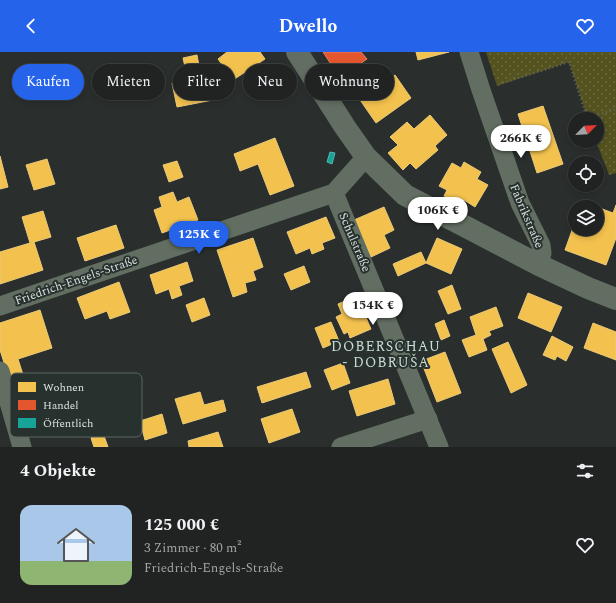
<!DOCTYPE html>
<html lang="de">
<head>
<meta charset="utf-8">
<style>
  body { margin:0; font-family:Spectral,serif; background:#2d2f2f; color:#f1f3f6; height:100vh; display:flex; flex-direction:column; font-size:15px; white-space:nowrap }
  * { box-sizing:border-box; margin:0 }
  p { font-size:13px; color:#a2a4a5 }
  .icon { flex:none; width:22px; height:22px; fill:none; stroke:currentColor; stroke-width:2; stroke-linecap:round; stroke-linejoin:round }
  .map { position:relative; height:395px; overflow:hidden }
  .sheet { display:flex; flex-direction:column; background:#202322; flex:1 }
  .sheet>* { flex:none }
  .top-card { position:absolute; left:12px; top:12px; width:400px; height:36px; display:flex; gap:8px }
  .needle { width:26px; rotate:66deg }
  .tools { position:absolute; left:568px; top:60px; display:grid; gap:8px }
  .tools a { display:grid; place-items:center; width:36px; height:36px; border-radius:50%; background:#202322; box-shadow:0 2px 6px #0003,0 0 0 1px #3d4040; font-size:20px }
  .price { position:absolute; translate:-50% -34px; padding:0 9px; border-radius:14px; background:#fff; color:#222; font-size:13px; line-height:26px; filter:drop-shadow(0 1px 2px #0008) }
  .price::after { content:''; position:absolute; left:50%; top:24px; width:12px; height:9px; margin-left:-6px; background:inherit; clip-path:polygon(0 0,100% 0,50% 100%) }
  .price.active { background:#2563eb; color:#fff }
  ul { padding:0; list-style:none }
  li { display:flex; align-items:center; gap:12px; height:100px; padding:0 20px }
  li span { display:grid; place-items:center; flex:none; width:112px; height:80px; border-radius:12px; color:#555 }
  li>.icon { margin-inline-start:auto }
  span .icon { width:48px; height:48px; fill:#fffc; stroke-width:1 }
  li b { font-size:17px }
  h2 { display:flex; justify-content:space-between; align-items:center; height:48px; padding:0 20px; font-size:17px }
  .chip { padding:0 14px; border-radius:18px; background:#202322; box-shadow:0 2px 6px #0003,0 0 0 1px #3d4040; font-size:14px; line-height:36px }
  .chip.active { background:#2563eb; color:#fff }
  header { display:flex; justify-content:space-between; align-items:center; height:52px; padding:0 20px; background:#2563eb; color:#fff; font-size:18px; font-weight:700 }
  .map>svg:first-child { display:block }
  .grass { fill:url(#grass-dots) }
  .homes { fill:#f2c14e; stroke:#eaca79 }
  .shops { fill:#e4572e; stroke:#e18063 }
  .public { fill:#17a398; stroke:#51b5ad }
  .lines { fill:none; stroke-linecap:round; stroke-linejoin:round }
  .path { stroke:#606860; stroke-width:2.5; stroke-dasharray:1 3; stroke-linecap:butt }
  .minor { stroke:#626e61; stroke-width:19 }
  .tertiary { stroke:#626e61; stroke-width:22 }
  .labels { text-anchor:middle; stroke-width:4; stroke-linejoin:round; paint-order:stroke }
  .street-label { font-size:12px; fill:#d9e0de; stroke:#27322f }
  .quarter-label { font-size:14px; letter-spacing:1px; fill:#cddbd6; stroke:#27322f }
  .key { fill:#27322f; stroke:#5c6664; stroke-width:1 }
  .key-label { font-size:11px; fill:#d9e0de }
</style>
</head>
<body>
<header><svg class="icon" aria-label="back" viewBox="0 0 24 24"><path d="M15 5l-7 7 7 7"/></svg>Dwello<svg class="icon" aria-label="heart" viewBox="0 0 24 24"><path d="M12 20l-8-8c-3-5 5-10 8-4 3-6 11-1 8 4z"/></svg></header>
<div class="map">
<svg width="616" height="395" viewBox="0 0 616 395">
  <defs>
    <pattern id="grass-dots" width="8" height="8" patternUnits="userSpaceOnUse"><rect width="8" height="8" fill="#54521e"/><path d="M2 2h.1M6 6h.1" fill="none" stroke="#6c6b3e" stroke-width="1.8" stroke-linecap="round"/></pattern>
  </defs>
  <rect width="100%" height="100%" fill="#2a2f2e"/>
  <polygon class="grass" points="486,0 616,0 616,121 609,123 596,89 597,67 588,67 569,10 497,34"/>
  <g class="homes">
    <polygon points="227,0 260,0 265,7 233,28 218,7"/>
    <polygon points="416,0 449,0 418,8"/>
    <polygon points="197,3 201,25 218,22 223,46 177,55 172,31 188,28 183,6"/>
    <polygon points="376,17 385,30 395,23 411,46 376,71 351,35"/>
    <polygon points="543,54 563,112 537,121 518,62"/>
    <polygon points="430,63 447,83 435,94 438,98 416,117 410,111 403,118 388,101 398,93 390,85 407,70 414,77"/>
    <polygon points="275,86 294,134 270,143 258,112 240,119 234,102"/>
    <polygon points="0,104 8,135 0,137"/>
    <polygon points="47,107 55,132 34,138 26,113"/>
    <polygon points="177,109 183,125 169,130 163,113"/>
    <polygon points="464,110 481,120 477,127 488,133 475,155 464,148 461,153 444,144 447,138 439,134 452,111 461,116"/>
    <polygon points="173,140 177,150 189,145 198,168 162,181 154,158 162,155 159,145"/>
    <polygon points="582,150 597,155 580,155"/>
    <polygon points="616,153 616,186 606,213 565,198 575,170 575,177 597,177 597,155 613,161"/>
    <polygon points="384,155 394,178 384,183 390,196 371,205 354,168"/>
    <polygon points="43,159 51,185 34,190 43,218 0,232 0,200 30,191 22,165"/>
    <polygon points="326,165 335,186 322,191 324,197 312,202 310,196 296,202 287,180"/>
    <polygon points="116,173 124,196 85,209 77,186"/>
    <polygon points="253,186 263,215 253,219 256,228 245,231 247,240 233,245 217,198"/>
    <polygon points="437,186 462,197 451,222 426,211"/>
    <polygon points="421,200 426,211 398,224 393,212"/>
    <polygon points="187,210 193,229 179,234 182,243 172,247 169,237 156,242 150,223"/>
    <polygon points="304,214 310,230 291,238 284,222"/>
    <polygon points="119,230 130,260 110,267 107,259 85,267 77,246"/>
    <polygon points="452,233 461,257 448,262 438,239"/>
    <polygon points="528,241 562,255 551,280 518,266"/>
    <polygon points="357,244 371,277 350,286 348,280 344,282 336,265 342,262 338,252"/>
    <polygon points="204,246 210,263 192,270 186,253"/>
    <polygon points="496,255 503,274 489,279 491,283 483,287 487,298 469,305 462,288 476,283 470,265"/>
    <polygon points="40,258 52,296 18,307 26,332 12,336 0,298 0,271"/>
    <polygon points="444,268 450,284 441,288 435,272"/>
    <polygon points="331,270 339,289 323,296 315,276"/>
    <polygon points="593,271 616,280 616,308 584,296"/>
    <polygon points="552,284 573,295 566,309 557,304 555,308 543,303"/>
    <polygon points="508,290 527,333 511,341 492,297"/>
    <polygon points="445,300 461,341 437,350 421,309"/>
    <polygon points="343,311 350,331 332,338 324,318"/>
    <polygon points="306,320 311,335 262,351 257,335"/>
    <polygon points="388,327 395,352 357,364 349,339"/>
    <polygon points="200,340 204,353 223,348 226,359 183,372 175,347"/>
    <polygon points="292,357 300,380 269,391 261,367"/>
    <polygon points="162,362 167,381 145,388 140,369"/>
    <polygon points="218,380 223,395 189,395 188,389"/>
    <polygon points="103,381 108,395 94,395 91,386"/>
  </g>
  <polygon class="shops" points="323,0 361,0 367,7 340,26"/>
  <polygon class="public" points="330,100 335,101 332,112 327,110"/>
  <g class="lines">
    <polyline class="path" points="499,32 569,10 587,66 616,57"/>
    <g class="minor">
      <polyline points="469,0 481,38 520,151 541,193 542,201 539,213"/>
      <polyline points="334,141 439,395"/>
      <polyline points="0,254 334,141 366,105"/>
      <polyline points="0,319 22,395"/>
      <polyline points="341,395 428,367"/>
    </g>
    <polyline class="tertiary" points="297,0 345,75 366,105 405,143 539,213 588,236 616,247"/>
  </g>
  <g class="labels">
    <g class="street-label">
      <text transform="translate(527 164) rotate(67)" y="4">Fabrikstraße</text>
      <text transform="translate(355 190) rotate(67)" y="4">Schulstraße</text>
      <text transform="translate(76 228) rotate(-19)" y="4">Friedrich-Engels-Straße</text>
    </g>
    <g class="quarter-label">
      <text x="386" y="299">DOBERSCHAU<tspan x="386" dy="16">- DOBRUŠA</tspan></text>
    </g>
  </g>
  <rect x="10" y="321" width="132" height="64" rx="6" class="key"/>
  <rect x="18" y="330" width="18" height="10" fill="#f2c14e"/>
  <rect x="18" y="348" width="18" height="10" fill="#e4572e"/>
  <rect x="18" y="366" width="18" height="10" fill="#17a398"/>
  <g class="key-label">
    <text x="43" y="339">Wohnen</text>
    <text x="43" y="357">Handel</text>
    <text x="43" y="375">Öffentlich</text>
  </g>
</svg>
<div class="tools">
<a><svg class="needle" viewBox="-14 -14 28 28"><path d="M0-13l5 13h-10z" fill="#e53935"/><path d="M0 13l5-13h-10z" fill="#a2a4a5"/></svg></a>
<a><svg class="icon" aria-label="locate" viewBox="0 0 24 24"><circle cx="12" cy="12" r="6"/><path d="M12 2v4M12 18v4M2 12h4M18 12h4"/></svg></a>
<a><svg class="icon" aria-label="layers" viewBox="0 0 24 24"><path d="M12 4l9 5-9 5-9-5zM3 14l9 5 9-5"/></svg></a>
</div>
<b class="price" style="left:521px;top:107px">266K €</b>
<b class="price" style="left:438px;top:179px">106K €</b>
<b class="price active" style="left:199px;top:203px">125K €</b>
<b class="price" style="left:373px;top:274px">154K €</b>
<div class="top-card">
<a class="chip active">Kaufen</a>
<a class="chip">Mieten</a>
<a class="chip">Filter</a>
<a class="chip">Neu</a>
<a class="chip">Wohnung</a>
</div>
</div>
<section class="sheet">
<h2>4 Objekte<svg class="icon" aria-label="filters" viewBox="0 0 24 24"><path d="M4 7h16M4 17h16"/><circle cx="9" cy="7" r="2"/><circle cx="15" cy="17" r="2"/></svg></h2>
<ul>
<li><span style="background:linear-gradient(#a9c7e8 70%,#8fb573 0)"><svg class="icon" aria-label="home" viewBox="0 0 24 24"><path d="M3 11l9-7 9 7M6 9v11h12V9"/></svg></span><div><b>125 000 €</b><p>3 Zimmer · 80 m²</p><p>Friedrich-Engels-Straße</p></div><svg class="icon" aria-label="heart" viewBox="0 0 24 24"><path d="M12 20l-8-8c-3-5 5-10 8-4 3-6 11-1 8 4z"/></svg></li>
</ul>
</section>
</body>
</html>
